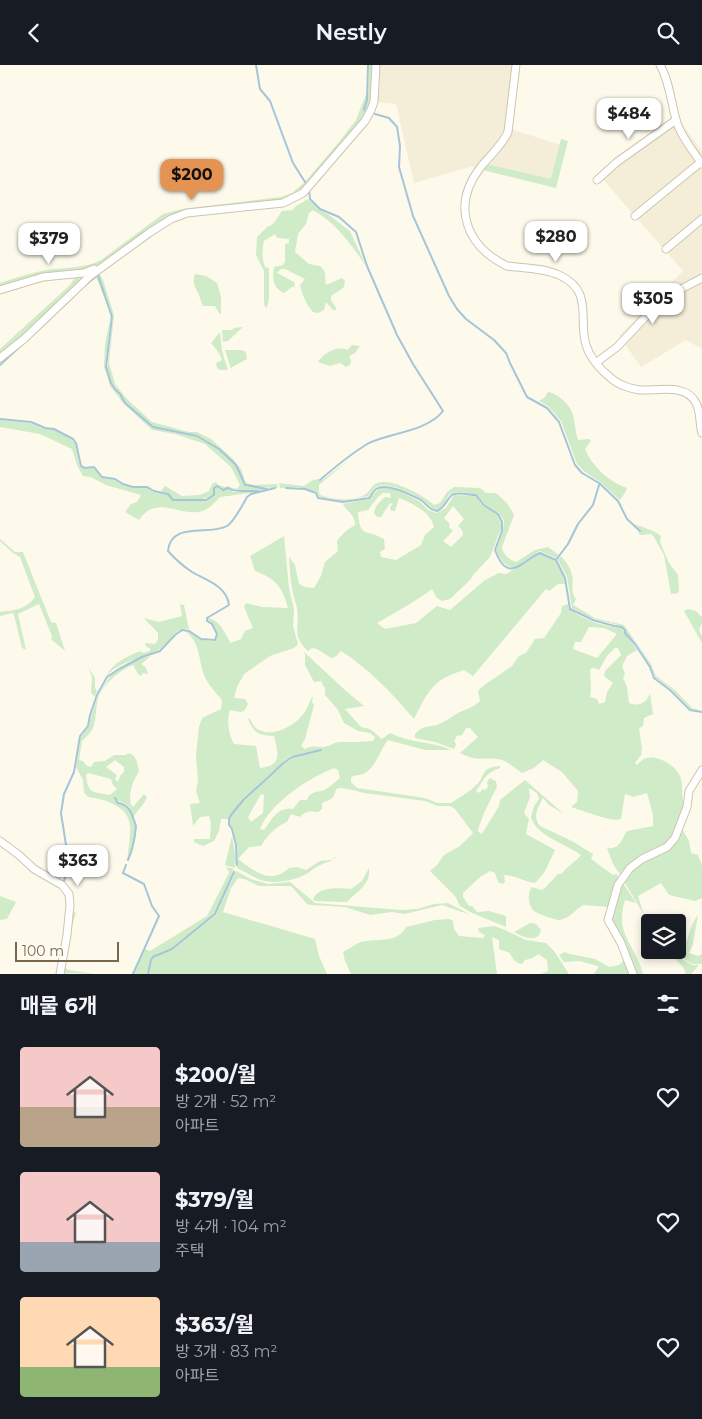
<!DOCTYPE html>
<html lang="ko">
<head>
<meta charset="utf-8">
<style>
  body { margin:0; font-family:Montserrat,"Noto Sans KR",sans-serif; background:#242831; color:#f1f3f6; height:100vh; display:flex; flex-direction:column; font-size:19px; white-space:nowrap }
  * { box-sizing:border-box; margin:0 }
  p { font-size:16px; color:#9ea1a6 }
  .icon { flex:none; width:28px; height:28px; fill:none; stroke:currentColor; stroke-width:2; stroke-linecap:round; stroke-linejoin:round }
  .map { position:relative; height:909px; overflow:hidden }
  .drawer { display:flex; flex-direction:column; background:#171b24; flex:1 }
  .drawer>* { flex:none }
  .fabs { position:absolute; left:641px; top:849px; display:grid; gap:10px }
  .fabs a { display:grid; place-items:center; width:45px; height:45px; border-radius:5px; background:#171b24; box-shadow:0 2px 8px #0003; font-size:25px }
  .scale { position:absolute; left:15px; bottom:12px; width:104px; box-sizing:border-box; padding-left:5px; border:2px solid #78664d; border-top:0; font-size:14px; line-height:18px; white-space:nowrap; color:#78664d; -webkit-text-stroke:4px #fffcf2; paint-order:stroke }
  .price { position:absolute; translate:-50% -42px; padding:0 11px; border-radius:10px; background:#fff; color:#222; font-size:16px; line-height:32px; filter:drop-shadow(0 1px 2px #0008) }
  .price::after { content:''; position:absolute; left:50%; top:30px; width:15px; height:11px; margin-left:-8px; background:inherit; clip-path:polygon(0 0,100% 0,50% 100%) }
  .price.selected { background:#e49352; color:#111 }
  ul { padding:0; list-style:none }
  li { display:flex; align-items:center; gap:15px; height:125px; padding:0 20px }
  li span { display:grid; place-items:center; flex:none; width:140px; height:100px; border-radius:5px; color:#555 }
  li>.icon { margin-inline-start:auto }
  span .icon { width:60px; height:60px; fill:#fffc; stroke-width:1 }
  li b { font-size:21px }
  h2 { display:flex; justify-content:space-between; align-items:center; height:60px; padding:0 20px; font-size:21px }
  header { display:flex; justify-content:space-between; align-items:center; height:65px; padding:0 20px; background:#171b24; font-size:22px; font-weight:600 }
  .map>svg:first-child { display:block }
  .residential { fill:#f4eed9 }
  .green { fill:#cfebc8; fill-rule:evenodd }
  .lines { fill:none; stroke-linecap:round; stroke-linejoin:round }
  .stream { stroke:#a5c5d9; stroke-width:2 }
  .minor-casing { stroke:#cfc5af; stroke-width:9 }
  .minor { stroke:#fff; stroke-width:7 }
</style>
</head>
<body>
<header><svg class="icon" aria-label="back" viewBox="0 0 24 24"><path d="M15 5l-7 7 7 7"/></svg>Nestly<svg class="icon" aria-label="search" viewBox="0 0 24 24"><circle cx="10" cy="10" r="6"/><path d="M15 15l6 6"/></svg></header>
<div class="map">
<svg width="702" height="909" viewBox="0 0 702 909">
  <rect width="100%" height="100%" fill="#fdfaeb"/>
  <g class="residential">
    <polygon points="374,0 519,0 507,63 564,81 553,116 470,102 414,118 396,39 375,37"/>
    <polygon points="676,51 702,86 702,284 686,275 641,302 619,271 683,206 600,111"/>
  </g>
  <g class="green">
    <path d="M369 0H373L371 37 368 47 302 127 289 134 186 146 105 198 92 204 0 223V218C15 213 31 208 46 205 66 202 83 204 101 195L163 149 182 144 281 132 292 128 305 117 339 77 356 55 366 29 367 35 365 43 368 35Z"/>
    <polygon points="561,74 568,76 556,123 482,105 487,99 551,114"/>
    <path d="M308 134 320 145 329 150 350 166 366 201C351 179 336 158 313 145L309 148 306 159 298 169 295 187 309 199 320 201C328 209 324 211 326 220L342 213 345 216 344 222 331 231V235L336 243V245H333L326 237 324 245 318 248 313 247C305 238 303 230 300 220L305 214 285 204H281L277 208 294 217 295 222H292L284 228C273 223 272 213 274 202L283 200 285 197V179L289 178V174L277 173 275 169 264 176C262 185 262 194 265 202L269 203V233L267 243 264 240V206L256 190 257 172 267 162 273 159 282 146 293 145 296 141Z"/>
    <polygon points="130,185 99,208 103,215 114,250 109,298 115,319 127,334 152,357 189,367 197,367 211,374 232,393 241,404 246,418 255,420 277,419 278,423 257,422 246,420 236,400 220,384 197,370 153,362 125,337 121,329 112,318 107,305 113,252 98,209 80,223 0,299 0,295 24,274 91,212"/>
    <polygon points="93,207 0,291 0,284 70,220 76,211"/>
    <path d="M195 209 206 211 217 218 221 232V249L219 248 215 241H203C202 239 201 236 200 233 197 223 191 220 195 209Z"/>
    <path d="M98 210 111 252 105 302 108 312 115 325 125 338 153 363 197 372 219 385 236 401 244 421 267 425C260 427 234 426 228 422L223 424 217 420 213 422V430C202 437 186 434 173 434L168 428 161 426 165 421 182 431 200 430 209 426 212 419 216 417 218 420 225 422 228 421 232 423 237 424 240 420 231 402 205 379 175 369 152 365 123 338 110 321 104 302 105 279 110 255V248L96 212Z"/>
    <polygon points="243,262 228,276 223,277 222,265 232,265 234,263"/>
    <polygon points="220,267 222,286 228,305 220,305 217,303 216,298 222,295 219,288 211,278"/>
    <path d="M352 280 360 281 355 288 349 291 351 296 350 300 346 302 340 298 330 301 318 297C323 289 337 280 347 285Z"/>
    <polygon points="225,285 242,285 246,287 247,294 232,302 231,304"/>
    <path d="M548 327C557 328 569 339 572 347 575 354 575 366 578 375L589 374 591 376 585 384C592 401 609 417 627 423L626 426 620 435 600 417 584 406 577 399 561 356 548 341 539 336 544 333Z"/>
    <path d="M0 355 30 358 41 363 54 364 72 375 75 378 80 402 85 404 94 403 102 413 115 415 123 420 133 423 147 422 153 427 168 429 172 435H206L215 431 214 423 217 422 222 426 228 424 233 427H258L220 432C215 437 211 442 205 445 181 455 158 427 139 455L125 447 131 439 137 437 141 430 106 420 91 412 83 411 77 400 72 384 40 369 0 362Z"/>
    <path d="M350 394 319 420V427L320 430C333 435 354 437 366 429 370 426 372 420 377 418 392 413 423 430 434 440L440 438 447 427 454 422 480 423 486 428H496L507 438 514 450 502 482C502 488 509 495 516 497L535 485 548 482 559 490 556 493 540 486 515 502C506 504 499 493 496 485L503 466 504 456 499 448 485 439 476 429C469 429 459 425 452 428 445 431 447 441 437 445 429 443 428 438 421 434 411 428 387 416 376 422 372 424 371 429 368 431L343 436 319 432 317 427 297 422 280 423 279 418 304 421 313 415 319 414 321 416Z"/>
    <path d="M393 423 419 436 428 445 437 448 446 443 454 430 476 431 484 441 497 449 502 461 490 492 474 509 470 515 450 534 442 536 437 533 432 524C415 537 396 547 377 558L385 564 416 558 437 541 450 545 485 515 499 508 506 509 540 489C556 491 563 504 565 519H558L549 526 546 524 473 611 464 605C432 615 429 625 414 654 393 629 369 604 341 586L335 592 331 593 317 584 312 583 308 586C291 571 300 561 297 543 295 536 293 530 292 523 290 513 290 502 289 492L295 500 299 519 305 522 314 523 321 511 325 497 338 486 337 476C341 470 349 463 355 460 355 449 347 447 343 439L369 434C380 424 375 422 393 423ZM383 428H390L391 433 385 432C380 437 375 440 374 448L377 452H381L390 438 393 439 390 442 391 446H395L399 433C413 439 430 446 434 462L425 470 421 480 396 495 381 492 380 487 385 484 384 474C365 463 360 474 358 447L368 445 378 432ZM453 441 464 454 458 461 462 465 463 470 451 482 443 476 453 466 449 462 450 459 444 453Z"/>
    <path d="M633 459C642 462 654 465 661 471L660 477 669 498 678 510 679 526 678 528 671 529 664 490 654 472 651 469 641 470 638 468 640 464Z"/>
    <path d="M284 471 289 523 294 544 293 561 298 579 294 583 270 591 244 609 237 622 234 633 245 634 248 639 244 646 240 647 230 645C226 655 229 670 234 679L256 681 260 703C283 700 278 689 274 671 259 670 254 669 248 654L249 653C252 657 254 663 259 665 275 673 298 659 306 645 309 641 309 636 313 631L312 637 314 640 305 674 301 681 305 684C312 680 317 682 324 682 330 681 335 677 340 677 351 677 362 677 373 676L375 672 370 668 358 666 344 658 338 645 325 630V624L321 616 314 617 305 600V589L303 586 346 626 364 641 345 644 361 662 370 664 382 674 390 668C409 678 432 676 451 685H425L388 675C380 685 375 704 363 709 360 710 355 710 351 712V717L357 723 425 733 437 738H451L471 725 479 717 486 705 492 702 500 701V703C485 708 485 714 476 726L479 728 483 724 485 725 488 722 487 717 490 713 496 716 497 722C490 736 482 750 478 766L482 769 499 741 500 735 525 715 564 749 549 740 543 733C538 743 532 751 540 761L572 776 593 789 591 794 613 810 617 809 619 813 609 842 583 840C575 845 569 854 559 855 555 855 535 848 533 845 528 839 527 828 532 822L541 825 545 823 558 809H561C567 802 575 797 581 790 566 779 535 770 531 752L534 741 539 734 537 728 529 723 530 732 524 748 529 754 526 769 555 785 544 808 535 818C524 817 515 810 504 810L505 817 503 819 498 817 495 808 490 806 480 812 463 828V832L469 841H472L477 847 489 846 506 851V862L472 848 460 841 455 831 430 806 437 800 444 790 460 781 473 768 455 744 450 741H438L425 736 364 728 353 725 341 723 336 724C334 735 330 734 322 738V744L318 747C311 746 305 746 300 752L291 749 287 757C276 761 267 771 261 781L249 782 238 794C255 807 271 820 289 803L297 802 306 805 320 796 331 795 338 790C332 797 326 797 318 801 314 803 311 806 308 808 294 816 273 820 258 814 251 811 244 806 237 803L238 794 237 780 233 764 230 760V754L231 751 244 734 271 712 284 698 292 693 323 684 291 691 282 697 270 711 243 733 228 754H221L219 766 214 776 203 781 194 777V774H210L211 758 209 751 200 752 193 761 190 739 200 738 196 726 198 716 196 690 199 662 202 653 221 644 222 635C217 629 211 623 207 616 197 599 203 579 185 566 196 568 203 578 215 576L218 569 213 559 207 555 208 553C221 556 224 568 231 578L241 574 245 566 253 563 244 542 246 538 262 542 288 543C282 521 276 514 255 506L250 491ZM334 703 338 705 340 713C335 717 329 723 324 725 316 728 310 726 307 735H300L293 744C277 742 273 753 264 765L260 764C270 738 309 713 334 703ZM261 729 264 730 263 748 251 757 248 752Z"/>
    <path d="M0 474 15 487H23L51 557 56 558 65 586 51 574 52 571 39 539 18 549 26 585 22 583 14 550 13 548 0 551V547C14 545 26 545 35 532L20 492 13 488 0 476Z"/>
    <path d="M561 491C565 496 571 503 572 510 574 519 570 527 576 534L573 540 595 553 624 560 651 599 656 611 676 626 692 643 702 646 691 644 671 624 655 612 651 602 636 578 626 568V564L623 561C616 561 613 558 607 557 593 554 583 550 572 543L567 512 558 495Z"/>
    <path d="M180 539 184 540 189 564C173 562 170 579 158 585 141 594 120 596 106 611 112 599 128 590 141 586L143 588 150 586V583L146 582 145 578 155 579 158 575V568L144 553 159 557 182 551Z"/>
    <path d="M569 539 568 542C575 552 610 564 622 563 626 571 632 577 637 585L627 591 622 601 625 609 623 613 627 622 629 638C639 642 647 638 650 628L653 649 644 653 643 661 639 663 642 684 641 690 635 698 637 700C639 698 643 694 646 693 658 690 675 700 680 711 684 721 680 730 685 742L677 766 669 778 621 811 613 799 607 783C620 785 621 775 627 766L653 761V750L647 728 633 732 625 729 621 754C613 758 582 745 571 742L577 737 578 726 562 707 543 695 534 703 522 708C516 704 510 698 502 695 486 691 479 698 460 688L478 672 470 663H466L462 670 457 671 454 676 456 679 454 684 435 677 415 673V669C426 659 425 663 437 660 445 657 451 652 458 648 466 644 473 643 480 636L478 626 483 621 512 601 519 591 526 588 535 574 544 573 561 548 562 541ZM589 562 604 563 617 569 597 593 573 584 575 577H581ZM615 583H618L621 590 605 606 604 611 613 618 607 627 605 637 599 639 597 634 590 632 591 624 590 604 594 603 599 605 607 591Z"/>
    <polygon points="688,544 696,546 702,552 702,558 699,565 702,571 702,578 684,546"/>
    <path d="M151 591 141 599 146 603 148 609 143 608 141 611 138 609 133 600C120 605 102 620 98 634 93 655 100 660 82 676L79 695 83 696 87 701 91 702 94 697 105 696 114 690H126L128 688C137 690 137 698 139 707 133 714 126 735 133 742L144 729 147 732C144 741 136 745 133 754 132 751 132 748 131 745 129 738 119 737 114 733L117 738C130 740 131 750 136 761 134 774 132 785 127 797 129 769 140 748 106 736 100 733 93 734 87 731L84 727 83 715 76 702 81 672 89 661 91 651 98 631 112 608 142 593ZM115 695 124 702V707L120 711 118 717 115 714 117 710 106 702ZM88 708 111 714 113 720 117 724 110 730C93 727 88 729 86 710Z"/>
    <polygon points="88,602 95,613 95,623 97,626 95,632 91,628 92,612"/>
    <polygon points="681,762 689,776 691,788 698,790 702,800 702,833 695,836 669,830 661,818 638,831 644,850 622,813 630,803 662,785"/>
    <polygon points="232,771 236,794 235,803 225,800"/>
    <polygon points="226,802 234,804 215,849 171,884 153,892 150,895 148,909 134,909 145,884 150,886 207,851 228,810 229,807"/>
    <path d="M369 803C371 820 357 826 347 837L315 836 313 834C319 821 338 823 351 824L362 816Z"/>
    <polygon points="236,806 251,814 268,819 290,817 315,838 401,845 417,844 434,839 448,838 471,850 442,840 405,849 392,847 370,850 345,842 311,840 307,839 291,821 259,821 244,814 238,813 231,823 223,847 315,874 319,891 327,909 149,909 152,895 154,893 172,885 216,850"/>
    <path d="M621 815 636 838 625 835C614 870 636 880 643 909H634L609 849Z"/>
    <polygon points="0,831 16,837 7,854 0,855"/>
    <polygon points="70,845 76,848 70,866 71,873 65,902 68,905 95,909 70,908 61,909"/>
    <path d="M698 850 693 879 689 888 698 891 702 889V899H693L668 885 677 887C691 878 688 861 698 850Z"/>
    <path d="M449 854 453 856 454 864 459 871 483 873 485 870 479 867 478 863 494 861 505 865 526 875 546 878 554 886 569 909H541L548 906 547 895 538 889 533 893 525 895 522 899C516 898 512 894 510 888L499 884V875L492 872 497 909H351L345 896 343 887C349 884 355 879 361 877 378 873 397 879 406 862L435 855Z"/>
    <path d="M530 858 536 859 541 865C538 879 523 872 514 867Z"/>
    <polygon points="668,886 693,900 699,900 691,909 683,909 686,908 683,902"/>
    <polygon points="565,887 570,889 595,894 609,902 619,900 626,893 631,909 594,909 598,903 598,901 579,896 564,897 559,890"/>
  </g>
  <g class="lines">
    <g class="stream">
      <polyline points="256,0 260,24 270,36 293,98 305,117"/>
      <polyline points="364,45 367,35 368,0"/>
      <polyline points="375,49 389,53 397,62 400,81 399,102 413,151 449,231 457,244 466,254 494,275 506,288 510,298 527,332 547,343 559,357 575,400 582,408 599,418 618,436 627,454 640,466"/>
      <path d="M309 125 310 134 320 144 339 152 356 167 367 201 397 270 413 299 443 346C428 366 390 368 369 378 352 388 335 402 320 415"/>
      <polyline points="83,222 98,210 112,252 106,302 111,318 115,324 120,329 125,338 153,362 197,371 219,384 236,400 245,420 267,424"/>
      <polyline points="36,267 76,229"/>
      <polyline points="0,300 25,277"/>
      <path d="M0 354 31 357 45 363 54 364 73 374 76 378 81 401 85 403 94 402 102 412 115 414 123 419 133 422H147L154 426 168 429 173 435H206L214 430V423L217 421 223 425 228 423C237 429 250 424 260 427"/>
      <path d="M286 423 305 424 316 428 318 433 343 437 369 433C372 430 373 426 376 424 387 417 411 430 421 435 428 440 427 444 437 446 447 442 447 431 454 429 460 427 469 430 476 430L484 440 498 449 502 457V466L495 485C508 520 521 496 540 488L556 495 565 513 570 544 593 555 614 561 622 562 625 565V568L635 579 650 602 654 613 670 625 690 645 702 647"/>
      <polyline points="556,495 568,479 578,459 593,440 599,420"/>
      <path d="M115 733 118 738C131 740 132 750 136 761 135 773 133 784 128 795"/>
      <polyline points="126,800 123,808 144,819 152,841 159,851 133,909"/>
      <polyline points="237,800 236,780 232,764 229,760 229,754 231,750 244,734 270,711 283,698 292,692 321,685"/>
      <path d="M64 816 69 799 61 748 64 729 74 707 80 671 88 661 90 650 97 630 107 612 119 604 142 592 160 586 175 570 182 565 189 566 201 574 215 575 217 569 212 559 207 556V553L229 540C227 521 206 515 192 507 183 501 175 494 168 486 171 456 209 471 227 461 234 457 243 439 247 432L251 429 275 423"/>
      <polyline points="148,909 151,895 153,892 172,884 215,849 234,807"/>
    </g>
    <defs>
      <g id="minor">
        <path d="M516 0 508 67C502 81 489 91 480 103 451 141 466 181 507 201 524 203 543 203 559 210 594 226 578 253 586 280 590 293 602 306 612 314 619 320 631 324 640 325 658 326 686 318 696 338 701 347 699 358 702 368"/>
        <path d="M660 0C670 17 671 39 677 58 682 73 693 86 702 99"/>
        <polyline points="597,115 617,97 676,55"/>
        <polyline points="635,151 701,97"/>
        <polyline points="666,184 702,154"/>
        <polyline points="0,225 43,212 84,208 94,204"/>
        <polyline points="0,293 24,274 90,211 149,168 171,154 187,148 283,138 303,128 340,85 365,56 371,45 374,37 376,0"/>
        <polyline points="597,297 617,282 651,246 661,242 683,223 702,213"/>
        <polyline points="0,776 19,790 34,804 62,820 69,829 70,840 67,870 60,909"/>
        <polyline points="633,909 621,878 608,855 618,820 630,803 642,794 667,782 675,773 687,742 689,726 702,705"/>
      </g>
    </defs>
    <use href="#minor" class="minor-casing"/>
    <use href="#minor" class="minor"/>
  </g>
</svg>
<div class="fabs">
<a><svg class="icon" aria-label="layers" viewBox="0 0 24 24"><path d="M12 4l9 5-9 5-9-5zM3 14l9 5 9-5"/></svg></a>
</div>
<div class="scale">100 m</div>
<b class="price" style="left:629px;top:75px">$484</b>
<b class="price selected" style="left:192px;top:136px">$200</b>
<b class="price" style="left:556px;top:198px">$280</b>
<b class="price" style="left:49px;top:200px">$379</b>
<b class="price" style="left:653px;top:260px">$305</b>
<b class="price" style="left:78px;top:822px">$363</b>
</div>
<section class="drawer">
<h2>매물 6개<svg class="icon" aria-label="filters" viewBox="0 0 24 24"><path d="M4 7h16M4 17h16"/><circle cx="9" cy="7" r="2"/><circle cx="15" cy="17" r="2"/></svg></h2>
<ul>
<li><span style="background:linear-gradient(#f6c9c9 60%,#b9a48a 0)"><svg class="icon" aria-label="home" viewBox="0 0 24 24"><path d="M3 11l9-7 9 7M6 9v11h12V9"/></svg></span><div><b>$200/월</b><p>방 2개 · 52 m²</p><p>아파트</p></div><svg class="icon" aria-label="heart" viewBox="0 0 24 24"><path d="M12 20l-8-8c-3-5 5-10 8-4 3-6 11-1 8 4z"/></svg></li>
<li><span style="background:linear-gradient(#f6c9c9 70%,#9aa5b1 0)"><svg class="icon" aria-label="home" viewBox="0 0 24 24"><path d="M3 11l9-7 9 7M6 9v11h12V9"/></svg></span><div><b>$379/월</b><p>방 4개 · 104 m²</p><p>주택</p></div><svg class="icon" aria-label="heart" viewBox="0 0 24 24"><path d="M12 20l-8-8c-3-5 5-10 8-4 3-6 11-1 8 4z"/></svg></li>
<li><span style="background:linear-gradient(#ffd9b3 70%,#8fb573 0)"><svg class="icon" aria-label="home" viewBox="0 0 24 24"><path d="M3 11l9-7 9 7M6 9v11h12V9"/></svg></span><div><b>$363/월</b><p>방 3개 · 83 m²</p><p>아파트</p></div><svg class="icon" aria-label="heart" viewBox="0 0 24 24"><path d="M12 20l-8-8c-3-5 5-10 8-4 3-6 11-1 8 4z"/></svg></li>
</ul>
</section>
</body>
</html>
